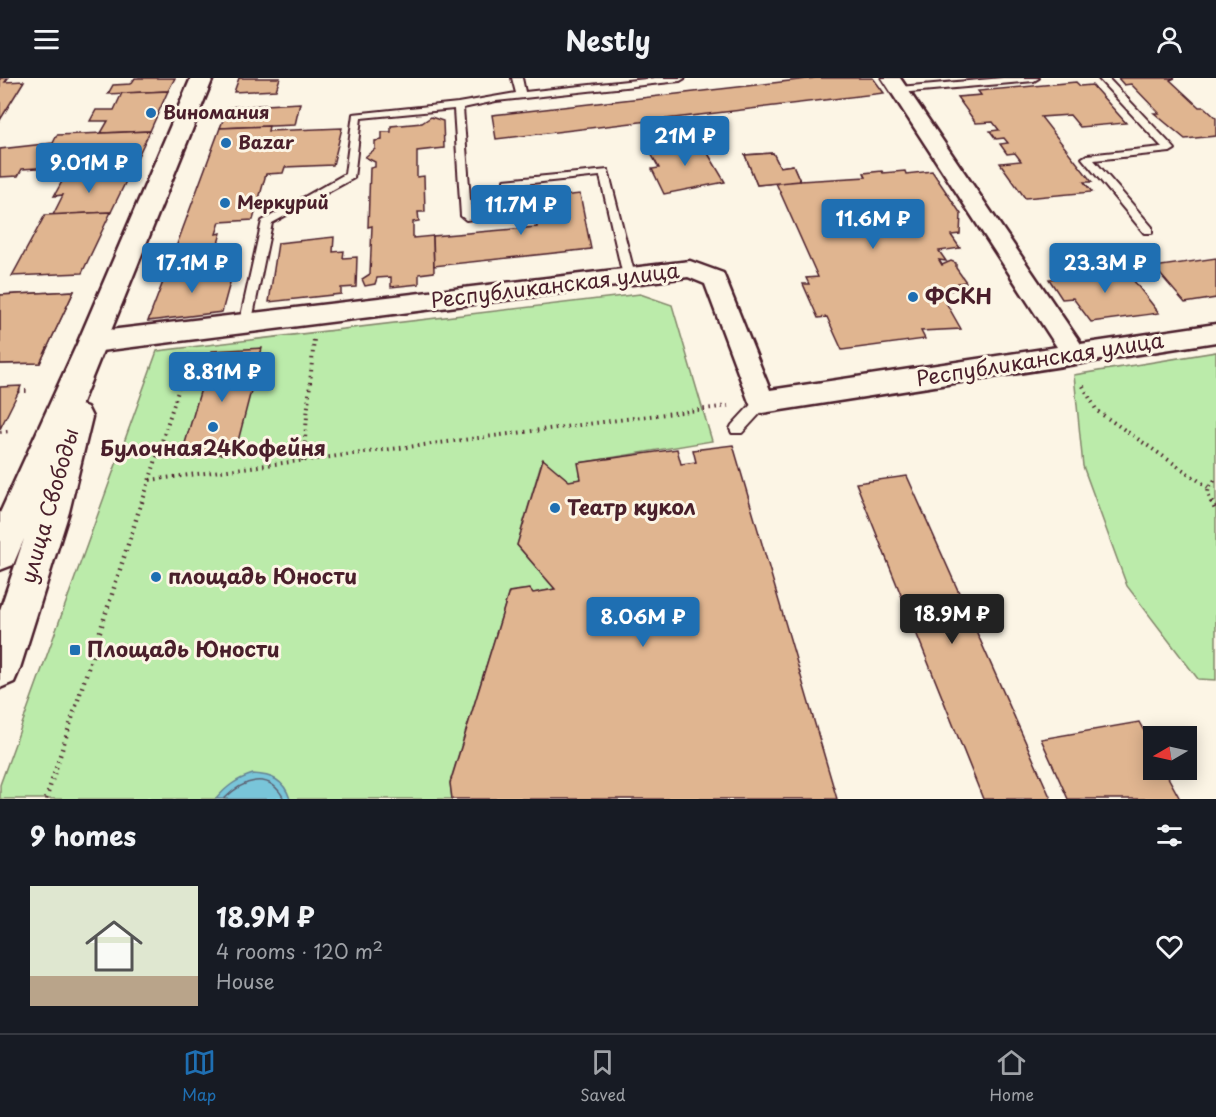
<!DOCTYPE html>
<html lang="en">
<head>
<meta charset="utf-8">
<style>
  body { margin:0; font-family:"Playpen Sans",sans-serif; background:#20242c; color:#f1f3f6; height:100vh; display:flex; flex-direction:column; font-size:22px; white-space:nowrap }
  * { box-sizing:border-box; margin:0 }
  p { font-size:20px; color:#9ea1a6 }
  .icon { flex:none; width:33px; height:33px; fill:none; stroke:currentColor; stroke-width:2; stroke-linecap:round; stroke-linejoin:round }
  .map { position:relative; height:721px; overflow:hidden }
  .details { display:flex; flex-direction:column; background:#171b24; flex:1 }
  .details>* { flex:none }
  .needle { width:39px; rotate:261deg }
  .buttons { position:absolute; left:1143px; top:648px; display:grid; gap:12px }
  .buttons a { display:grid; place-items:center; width:54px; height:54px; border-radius:0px; background:#171b24; box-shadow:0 3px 15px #0003; font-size:30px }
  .price { position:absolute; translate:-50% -51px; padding:0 14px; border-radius:6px; background:#1f6fb2; color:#fff; font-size:20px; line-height:39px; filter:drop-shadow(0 2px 3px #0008) }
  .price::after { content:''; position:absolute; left:50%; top:36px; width:18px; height:14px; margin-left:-9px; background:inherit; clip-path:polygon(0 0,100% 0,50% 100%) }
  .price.on { background:#222; color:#fff }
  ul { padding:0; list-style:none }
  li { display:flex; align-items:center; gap:18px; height:150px; padding:0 30px }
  li span { display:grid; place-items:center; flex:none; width:168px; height:120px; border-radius:0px; color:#555 }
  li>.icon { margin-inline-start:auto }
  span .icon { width:72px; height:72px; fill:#fffc; stroke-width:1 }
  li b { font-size:26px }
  h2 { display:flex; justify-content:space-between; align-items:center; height:72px; padding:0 30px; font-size:26px }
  header { display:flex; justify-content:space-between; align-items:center; height:78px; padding:0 30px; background:#171b24; font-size:27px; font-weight:700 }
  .tab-bar { display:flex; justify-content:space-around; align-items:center; height:84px; border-top:2px solid #363941; background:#171b24; font-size:16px; color:#9ea1a6 }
  .tab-bar a { display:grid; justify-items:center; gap:3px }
  .tab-bar .on { color:#1f6fb2 }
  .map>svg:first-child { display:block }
  .green { fill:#bbebaa; stroke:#82856a; stroke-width:1.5 }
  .water { fill:#79c5d9; stroke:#668393; stroke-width:1.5 }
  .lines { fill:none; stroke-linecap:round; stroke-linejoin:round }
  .shore { stroke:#5d6171; stroke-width:1.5 }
  .building { fill:#e0b590; stroke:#4a1f2b; stroke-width:1.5 }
  .service-casing { stroke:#4a1f2b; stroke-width:4 }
  .minor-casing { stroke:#4a1f2b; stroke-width:5 }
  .secondary-casing { stroke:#4a1f2b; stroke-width:5 }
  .path-far1 { stroke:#4a1f2b; stroke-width:4; stroke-dasharray:1.5 4.5; stroke-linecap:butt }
  .path { stroke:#4a1f2b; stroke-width:4.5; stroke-dasharray:1.5 5; stroke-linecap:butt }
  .service { fill:#fcf5e5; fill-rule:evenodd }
  .minor { fill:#fcf5e5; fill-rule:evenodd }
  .secondary { fill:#fcf5e5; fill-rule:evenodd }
  .poi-dot { fill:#1f6fb2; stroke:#fcf5e5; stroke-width:2 }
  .labels { text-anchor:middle; stroke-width:6; stroke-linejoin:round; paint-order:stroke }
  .far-poi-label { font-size:18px; font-weight:bold; fill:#4a1f2b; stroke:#fcf5e5; text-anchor:start }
  .street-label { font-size:21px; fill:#4a1f2b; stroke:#fcf5e5 }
  .poi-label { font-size:21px; font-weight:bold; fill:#4a1f2b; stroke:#fcf5e5; text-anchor:start }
</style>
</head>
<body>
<header><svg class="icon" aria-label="menu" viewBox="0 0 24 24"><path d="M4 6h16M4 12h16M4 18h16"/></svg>Nestly<svg class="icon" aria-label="person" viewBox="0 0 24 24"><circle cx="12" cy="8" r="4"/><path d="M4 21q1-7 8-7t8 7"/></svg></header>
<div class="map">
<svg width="1216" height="721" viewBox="0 0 1216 721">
  <rect width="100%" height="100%" fill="#fcf5e5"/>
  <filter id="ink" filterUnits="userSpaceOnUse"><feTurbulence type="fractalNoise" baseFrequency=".0167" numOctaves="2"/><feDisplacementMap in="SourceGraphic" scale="12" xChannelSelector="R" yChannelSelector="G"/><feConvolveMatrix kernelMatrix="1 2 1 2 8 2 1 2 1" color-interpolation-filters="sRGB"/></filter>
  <g filter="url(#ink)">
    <g class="green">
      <polygon points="640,216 672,227 712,363 579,385 581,401 569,403 542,382 517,467 555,511 533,515 529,511 509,514 450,704 452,721 0,721 0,707 157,273"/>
      <polygon points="1216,274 1216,602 1198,601 1127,508 1083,388 1074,297"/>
    </g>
    <path class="water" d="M253 696C272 697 284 702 290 721H216C227 708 237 701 253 696Z"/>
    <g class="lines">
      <path class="shore" d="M224 721C243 702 269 692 284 721"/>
    </g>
    <g class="building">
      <polygon points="0,0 8,0 5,4 24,3 0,42"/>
      <polygon points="135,0 175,0 168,13 108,16 113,7 131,6"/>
      <polygon points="239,0 280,0 276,12 234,14"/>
      <polygon points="816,0 873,0 884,15 496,61 492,37"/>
      <polygon points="1118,0 1175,0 1170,2 1199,29 1204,29 1216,40 1216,58 1185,61 1154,35 1159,35 1131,6 1124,7"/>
      <polygon points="1076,4 1080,8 1092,7 1126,45 1080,49 1070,37 1041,39 1092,104 1084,104 1092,114 1025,120 1000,85 1021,83 1015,75 1007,76 1000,66 1008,65 1004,60 996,61 990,53 999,52 993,44 976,45 957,19 981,17 978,13"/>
      <polygon points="168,13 150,53 101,55 108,43 90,43 96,32 114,32 122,15"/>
      <polygon points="300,25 295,47 220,50 228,29"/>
      <polygon points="431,39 443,43 444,70 417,73 417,99 424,98 425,134 418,134 419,143 413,144 413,160 433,158 434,194 419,196 419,206 391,209 391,199 377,200 375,206 365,208 362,201 370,196 372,148 368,149 370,90 375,89 375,84 365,79 375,71 375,63 382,62 382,54 391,54 391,48 422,45"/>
      <polygon points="269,48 268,53 342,50 333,87 285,89 283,95 266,96 253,142 220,144 216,156 221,155 217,169 210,169 202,193 166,196 220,50"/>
      <polygon points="150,53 136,82 55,86 53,89 22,91 18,98 0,99 0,71 53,65 57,57"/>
      <polygon points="700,62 725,104 664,116 652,91 659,90 649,72"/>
      <polygon points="773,75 780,89 793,87 800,103 866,99 864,95 882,93 883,95 905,93 906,96 932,93 961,136 960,156 951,157 960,170 939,173 946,183 939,182 942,187 951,183 956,185 956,190 966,204 958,205 961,211 940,214 961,251 921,253 925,261 842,272 827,239 818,240 803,206 809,206 806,200 818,199 776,105 757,107 745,77"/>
      <polygon points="773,75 780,89 793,87 800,103 757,107 745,77"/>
      <polygon points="129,97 111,134 53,137 63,117 54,118 64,100"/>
      <polygon points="580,116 591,171 434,188 433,158 537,149 533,121"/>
      <polygon points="111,134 82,195 12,198 45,137"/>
      <polygon points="334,159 333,174 344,173 343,180 357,179 356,209 341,210 341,216 269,224 278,165"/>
      <polygon points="1216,180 1216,220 1185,225 1154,189"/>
      <polygon points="1123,189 1159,235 1091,244 1073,220 1062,221 1049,201 1059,200 1058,198"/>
      <polygon points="234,190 222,234 148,243 166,196"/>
      <polygon points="74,213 40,285 0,286 0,217"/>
      <polygon points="74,213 40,285 0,286 0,217"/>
      <polygon points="262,270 235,375 181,379 212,273"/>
      <polygon points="21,308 19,313 0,351 0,309"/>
      <polygon points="733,367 837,721 452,721 450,705 509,514 530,511 533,515 555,511 517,467 543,381 569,403 581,401 578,385 677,371 681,386 696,384 693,372"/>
      <polygon points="907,398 1051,721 983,721 856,405"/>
      <polygon points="1139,644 1154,671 1154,692 1164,692 1180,721 1068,721 1041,661"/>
    </g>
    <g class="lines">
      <defs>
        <g id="service">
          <polygon points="512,0 522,0 525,14 655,0 685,0 680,3 496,23 463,30 471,134 505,130 504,102 608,92 635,198 633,201 629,202 623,198 600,98 513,107 515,136 466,142 461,138 454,31 361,40 354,100 272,145 251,247 249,250 241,250 239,247 262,143 345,96 353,36 458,25 516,15"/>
          <polygon points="1003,0 1039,0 1034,3 899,15 894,12 899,9"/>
          <polygon points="1098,0 1108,0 1175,71 1170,74 1094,82 1152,149 1152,155 1144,155 1082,80 1087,77 1162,69"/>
          <polygon points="762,319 767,320 769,324 767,328 742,355 732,355 730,351 732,347 757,320"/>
        </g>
        <polygon id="minor" points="882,0 900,0 1081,266 1216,246 1216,264 762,335 753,332 749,324 705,206 688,199 93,274 84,271 81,264 84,257 93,254 690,183 723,195 770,312 1057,269"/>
        <polygon id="secondary" points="191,0 213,0 81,327 87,329 92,339 69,434 20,590 14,604 0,610 0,532 24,461 13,487 0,492 0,435 78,264"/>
      </defs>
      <use href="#service" class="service-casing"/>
      <use href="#minor" class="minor-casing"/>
      <use href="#secondary" class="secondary-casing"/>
      <g class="path-far1">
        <polyline points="1083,308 1097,333 1208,409"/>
        <polyline points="19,313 31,313"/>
        <polyline points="0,354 10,353"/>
        <polyline points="303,383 314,261"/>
        <polyline points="150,402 728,328"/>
        <polyline points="142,425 190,276"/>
        <path d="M1212 425C1206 414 1207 410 1216 401"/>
      </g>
      <g class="path">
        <polyline points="1211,423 1216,433"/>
        <polyline points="46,721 142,423"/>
      </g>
      <use href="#service" class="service"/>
      <use href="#minor" class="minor"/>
      <use href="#secondary" class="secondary"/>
    </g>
  </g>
  <g class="poi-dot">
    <circle cx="151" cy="35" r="6"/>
    <circle cx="226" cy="65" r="6"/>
    <circle cx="225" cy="125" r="6"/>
    <circle cx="913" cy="219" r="6"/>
    <circle cx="213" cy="349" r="6"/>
    <circle cx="555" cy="430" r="6"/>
    <circle cx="156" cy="499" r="6"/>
    <rect x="69" y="566" width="12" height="12" rx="3"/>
  </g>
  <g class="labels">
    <g class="far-poi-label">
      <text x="163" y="41">Виномания</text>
      <text x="238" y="71">Bazar</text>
      <text x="237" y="131">Меркурий</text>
    </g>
    <g class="street-label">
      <text transform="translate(555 208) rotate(-7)" y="7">Республиканская улица</text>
      <text transform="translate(1040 282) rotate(-9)" y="7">Республиканская улица</text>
      <text transform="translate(50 428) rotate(-74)" y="7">улица Свободы</text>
    </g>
    <g class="poi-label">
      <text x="925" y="226">ФСКН</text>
      <text x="213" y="378" text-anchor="middle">Булочная24Кофейня</text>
      <text x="567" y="437">Театр кукол</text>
      <text x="168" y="506">площадь Юности</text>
      <text x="87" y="579">Площадь Юности</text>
    </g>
  </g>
</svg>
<div class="buttons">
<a><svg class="needle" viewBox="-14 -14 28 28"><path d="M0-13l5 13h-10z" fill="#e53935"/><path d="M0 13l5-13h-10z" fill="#9ea1a6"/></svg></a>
</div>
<b class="price" style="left:685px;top:89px">21M ₽</b>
<b class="price" style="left:89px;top:116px">9.01M ₽</b>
<b class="price" style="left:521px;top:158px">11.7M ₽</b>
<b class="price" style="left:873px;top:172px">11.6M ₽</b>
<b class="price" style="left:192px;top:216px">17.1M ₽</b>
<b class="price" style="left:1105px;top:216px">23.3M ₽</b>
<b class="price" style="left:222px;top:325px">8.81M ₽</b>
<b class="price on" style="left:952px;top:567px">18.9M ₽</b>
<b class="price" style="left:643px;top:570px">8.06M ₽</b>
</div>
<section class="details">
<h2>9 homes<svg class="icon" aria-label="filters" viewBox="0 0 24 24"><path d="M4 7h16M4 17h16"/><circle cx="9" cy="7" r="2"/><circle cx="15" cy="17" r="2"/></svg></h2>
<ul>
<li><span style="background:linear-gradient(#dfe7d0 75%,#b9a48a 0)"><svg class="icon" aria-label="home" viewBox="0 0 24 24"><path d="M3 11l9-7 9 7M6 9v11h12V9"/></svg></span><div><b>18.9M ₽</b><p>4 rooms · 120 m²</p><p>House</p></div><svg class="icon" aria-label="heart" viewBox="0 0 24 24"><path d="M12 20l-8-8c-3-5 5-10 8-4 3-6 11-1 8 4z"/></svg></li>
</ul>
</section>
<nav class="tab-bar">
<a class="on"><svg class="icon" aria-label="map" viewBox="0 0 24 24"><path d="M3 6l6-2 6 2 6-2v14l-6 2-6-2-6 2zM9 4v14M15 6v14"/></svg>Map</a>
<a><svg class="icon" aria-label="saved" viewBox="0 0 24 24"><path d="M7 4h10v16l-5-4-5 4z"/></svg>Saved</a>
<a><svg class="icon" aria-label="home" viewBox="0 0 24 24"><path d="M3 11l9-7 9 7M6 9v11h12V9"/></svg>Home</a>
</nav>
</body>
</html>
